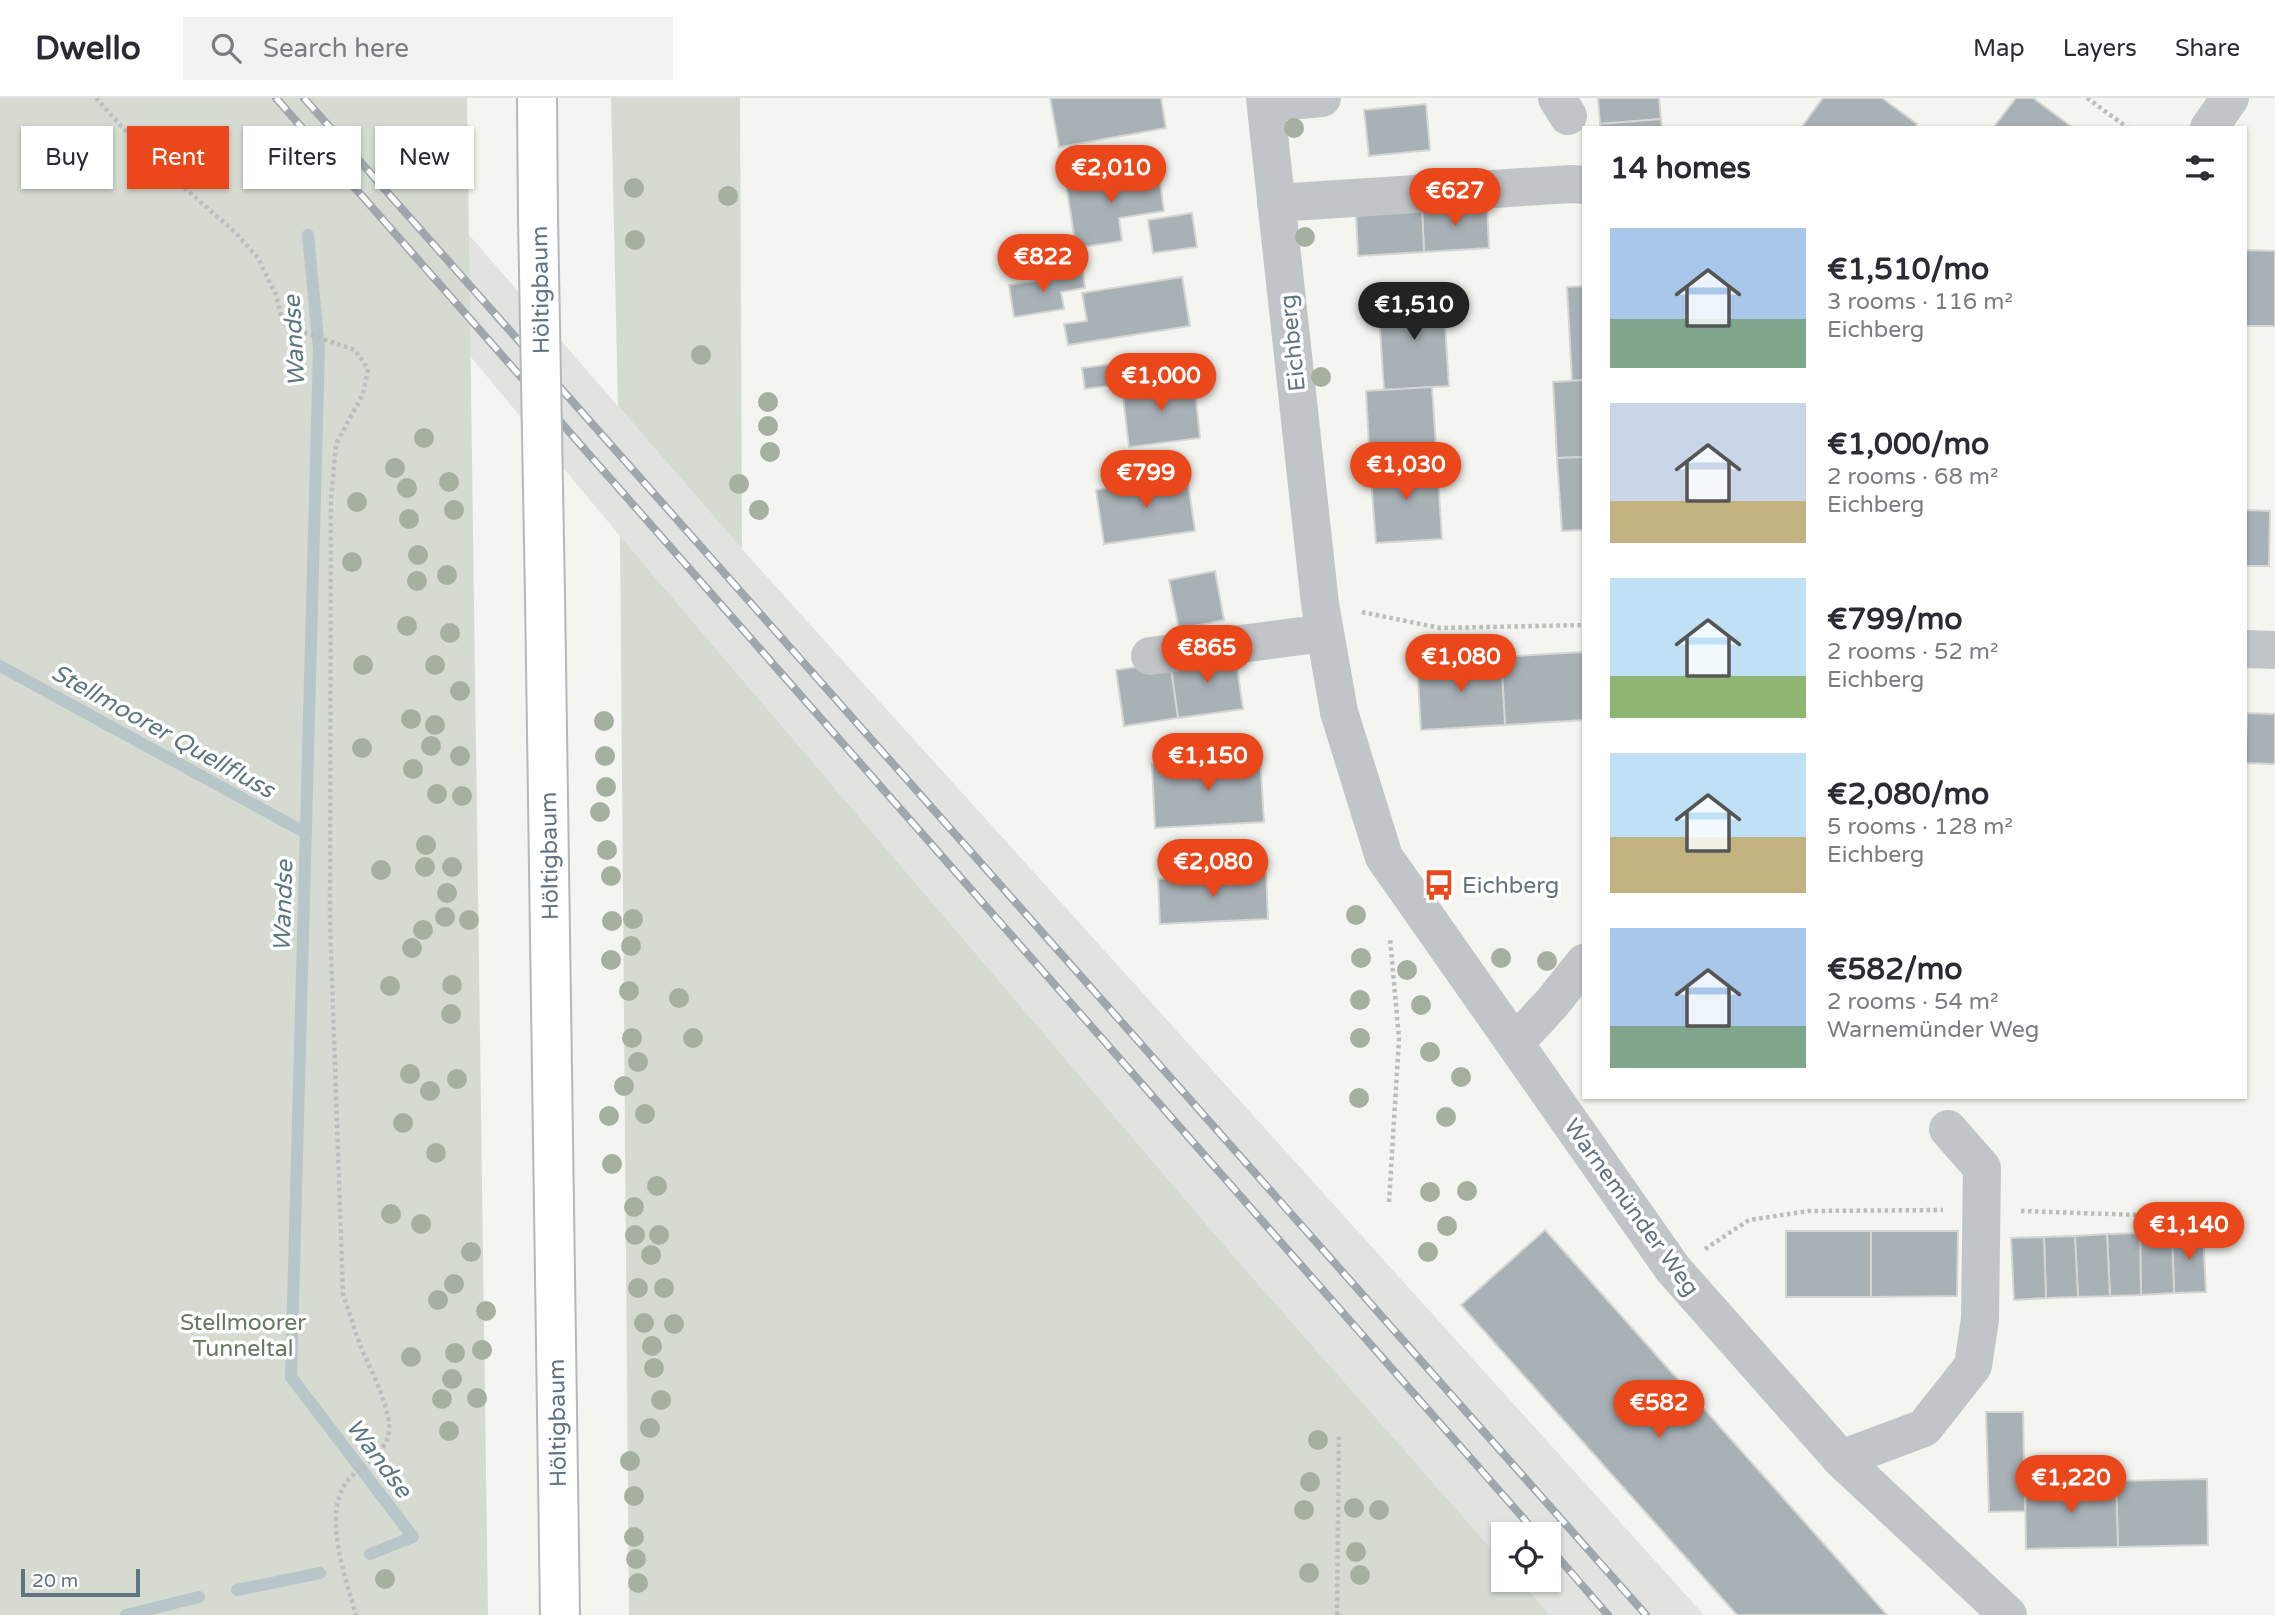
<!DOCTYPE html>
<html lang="en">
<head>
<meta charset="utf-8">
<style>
  body { margin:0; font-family:"Varela Round",sans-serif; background:#f2f2f3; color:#2b2b33; height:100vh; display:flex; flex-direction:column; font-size:26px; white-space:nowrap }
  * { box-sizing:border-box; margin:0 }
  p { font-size:23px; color:#7c7c81 }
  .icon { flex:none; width:38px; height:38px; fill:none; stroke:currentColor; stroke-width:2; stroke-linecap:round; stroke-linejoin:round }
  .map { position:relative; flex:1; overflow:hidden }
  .sheet { position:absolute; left:1582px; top:28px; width:665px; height:973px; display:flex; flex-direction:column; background:#fff; border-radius:0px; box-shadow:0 2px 5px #0004 }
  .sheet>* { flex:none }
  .guide { position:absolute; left:21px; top:28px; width:665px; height:63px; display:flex; gap:14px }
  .controls { position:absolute; left:1491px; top:1424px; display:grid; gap:14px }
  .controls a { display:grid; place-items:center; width:70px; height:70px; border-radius:0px; background:#fff; box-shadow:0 2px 5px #0004; font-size:35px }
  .scale { position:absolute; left:21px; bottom:18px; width:119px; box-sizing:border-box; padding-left:7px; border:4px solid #627482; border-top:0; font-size:19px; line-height:24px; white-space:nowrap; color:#627482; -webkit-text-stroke:5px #fff; paint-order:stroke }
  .price { position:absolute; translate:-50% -60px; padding:0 16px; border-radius:24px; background:#ea481a; color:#fff; font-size:23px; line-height:46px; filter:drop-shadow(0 2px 4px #0008) }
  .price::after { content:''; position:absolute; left:50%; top:42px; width:21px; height:16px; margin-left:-10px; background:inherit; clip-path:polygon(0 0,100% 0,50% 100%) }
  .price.active { background:#222; color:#fff }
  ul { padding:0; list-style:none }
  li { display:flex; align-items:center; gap:21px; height:175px; padding:0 28px }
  li span { display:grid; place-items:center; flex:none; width:196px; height:140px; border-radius:0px; color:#555 }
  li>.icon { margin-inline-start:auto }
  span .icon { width:84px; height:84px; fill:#fffc; stroke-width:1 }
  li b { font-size:30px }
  h2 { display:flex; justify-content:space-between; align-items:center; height:84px; padding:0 28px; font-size:30px }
  .tag { padding:0 24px; border-radius:0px; background:#fff; box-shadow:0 2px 5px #0004; font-size:24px; line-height:63px }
  .tag.active { background:#ea481a; color:#fff }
  header { display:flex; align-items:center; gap:42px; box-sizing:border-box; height:98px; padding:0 35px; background:#fff; border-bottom:2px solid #e1e1e2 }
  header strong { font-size:33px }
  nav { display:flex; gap:38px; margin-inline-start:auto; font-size:24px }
  .search { width:490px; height:63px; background:#f2f2f3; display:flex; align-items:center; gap:18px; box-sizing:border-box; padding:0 24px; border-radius:0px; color:#7c7c81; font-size:26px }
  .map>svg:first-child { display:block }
  .built { fill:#e2e3e1 }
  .green { fill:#d5dbd1 }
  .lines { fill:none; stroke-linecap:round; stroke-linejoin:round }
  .stream { stroke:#b8c6ca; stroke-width:12 }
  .building { fill:#a8b1b6; stroke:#d5d5d3; stroke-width:2 }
  .major-casing { stroke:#b4b8bc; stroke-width:42 }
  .path { stroke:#bbbdbf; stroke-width:4.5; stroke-dasharray:3.5 3.5; stroke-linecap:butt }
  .minor { stroke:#c1c5c8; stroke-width:38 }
  .major { stroke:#fff; stroke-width:38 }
  .rail-casing { stroke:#9fa6ac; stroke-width:8 }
  .rail { stroke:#fff; stroke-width:5; stroke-dasharray:16; stroke-linecap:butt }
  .major-bridge-casing { stroke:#b4b8bc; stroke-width:42; stroke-linecap:butt }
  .major-bridge { stroke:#fff; stroke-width:38 }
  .tree { fill:#a6b0a1 }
  .labels { text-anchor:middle; stroke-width:7; stroke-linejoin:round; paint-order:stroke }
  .street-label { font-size:23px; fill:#627482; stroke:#fff }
  .poi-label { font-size:23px; fill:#627482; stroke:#fff; text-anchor:start }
  .park-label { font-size:23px; fill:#667961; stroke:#fff }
  .water-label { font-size:24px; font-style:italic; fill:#5d7780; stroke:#fff }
</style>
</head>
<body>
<header>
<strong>Dwello</strong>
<div class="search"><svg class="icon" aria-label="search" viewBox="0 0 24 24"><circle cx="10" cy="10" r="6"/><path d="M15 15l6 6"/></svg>Search here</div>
<nav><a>Map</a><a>Layers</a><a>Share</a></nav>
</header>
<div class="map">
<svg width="2275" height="1517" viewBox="0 0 2275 1517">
  <rect width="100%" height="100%" fill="#f4f4f0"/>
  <polygon class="built" points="350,0 742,451 1704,1517 1550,1517 1519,1482 1549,1482 1549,1437 1503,1437 1503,1464 1236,1161 620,438 460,246"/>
  <g class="green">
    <polygon points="0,0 467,0 488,1517 0,1517"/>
    <polygon points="611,0 740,0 742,451 618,308"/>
    <polygon points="620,438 1236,1161 1503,1464 1503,1482 1519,1482 1550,1517 629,1517"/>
  </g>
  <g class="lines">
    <g class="stream">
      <polyline points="308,137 319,251 291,1279 413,1439 370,1456"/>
      <polyline points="0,568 306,735"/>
      <polyline points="237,1492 320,1475"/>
      <polyline points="126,1517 199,1499"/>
    </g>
  </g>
  <g class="building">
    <polygon points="1050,0 1161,0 1166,30 1059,49"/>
    <polygon points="1598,0 1659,0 1661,21 1600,26"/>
    <polygon points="1823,0 1882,0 1917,26 1915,30 1801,30"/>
    <polygon points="2016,0 2033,0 2072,29 1993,30"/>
    <polygon points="1426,6 1430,52 1369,58 1364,12"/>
    <polygon points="1661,21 1662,30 1600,30 1600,26"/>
    <polygon points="1158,71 1164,113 1119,120 1122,143 1076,150 1066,85"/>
    <polygon points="1487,107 1489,150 1424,154 1422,110"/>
    <polygon points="1422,110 1424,154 1358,158 1356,114"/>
    <polygon points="1192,115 1197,149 1153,155 1148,122"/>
    <polygon points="2245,152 2275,153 2275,228 2245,228"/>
    <polygon points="1083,175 1085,190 1061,194 1064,211 1014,219 1009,187"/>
    <polygon points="1182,179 1190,228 1068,247 1064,226 1087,223 1082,195"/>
    <polygon points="1584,188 1584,282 1572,283 1567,189"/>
    <polygon points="1443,196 1449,288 1384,292 1378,200"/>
    <polygon points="1134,263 1137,284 1085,291 1082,270"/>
    <polygon points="1194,282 1200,340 1129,349 1122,290"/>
    <polygon points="1584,282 1584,359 1557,360 1553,284"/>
    <polygon points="1432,289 1437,363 1370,368 1366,293"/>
    <polygon points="1584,359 1584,432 1562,433 1557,360"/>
    <polygon points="1437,363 1442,441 1376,445 1370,368"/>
    <polygon points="1187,378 1195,433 1104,446 1096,392"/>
    <polygon points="2245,412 2270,413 2269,468 2245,468"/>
    <polygon points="1215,473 1224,522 1179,531 1169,482"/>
    <polygon points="1235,554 1243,611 1178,620 1170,564"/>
    <polygon points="1584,554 1584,622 1505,627 1501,559"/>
    <polygon points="1501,559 1505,627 1421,632 1417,564"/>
    <polygon points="1170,564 1178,620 1124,628 1116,572"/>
    <polygon points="2247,615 2275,616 2275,666 2245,665"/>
    <polygon points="1260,660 1264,724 1155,730 1152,666"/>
    <polygon points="1266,775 1268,821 1160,826 1158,781"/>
    <polygon points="1545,1132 1887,1517 1737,1517 1461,1207"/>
    <rect x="1786" y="1133" width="85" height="66"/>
    <polygon points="1871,1133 1958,1133 1957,1198 1871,1199"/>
    <polygon points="2203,1133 2206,1194 2174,1195 2172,1134"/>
    <polygon points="2172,1134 2174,1195 2141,1197 2140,1135"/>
    <polygon points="2140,1135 2141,1197 2110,1198 2107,1136"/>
    <polygon points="2107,1136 2110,1198 2078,1199 2075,1138"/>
    <polygon points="2075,1138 2078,1199 2046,1200 2044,1139"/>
    <polygon points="2044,1139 2046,1200 2014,1202 2011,1140"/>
    <polygon points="1986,1314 2023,1314 2025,1413 1989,1414"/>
    <polygon points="2207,1381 2208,1447 2118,1449 2116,1383"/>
    <polygon points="2116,1383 2118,1449 2026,1451 2025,1386"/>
  </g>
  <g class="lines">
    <defs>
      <g id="major">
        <polyline points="537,0 538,120"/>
        <polyline points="545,497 560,1517"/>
      </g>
    </defs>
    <use href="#major" class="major-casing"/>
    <g class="path">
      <path d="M96 0 148 58 236 135 258 160 276 197 283 226 299 233 355 252 368 271 363 296 336 346 331 401 330 824 343 1196C349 1213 354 1230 360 1247 369 1269 395 1316 388 1339 382 1358 360 1368 348 1382 321 1415 346 1481 356 1517"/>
      <polyline points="2087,0 2128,30"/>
      <polyline points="1362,514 1440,530 1584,527"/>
      <polyline points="1389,1104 1399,941 1390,840"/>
      <polyline points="2021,1113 2168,1118"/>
      <polyline points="1705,1151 1749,1122 1809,1113 1943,1112"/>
      <polyline points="1337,1517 1339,1338"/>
    </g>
    <g class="minor">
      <polyline points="1265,0 1320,506 1339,614 1384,759 1673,1171 1841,1361 2008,1517"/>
      <polyline points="1557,0 1568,18"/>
      <polyline points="1266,5 1322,0"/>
      <polyline points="2209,30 2230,0"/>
      <polyline points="1276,105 1571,86 1584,87"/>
      <polyline points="2245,551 2275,552"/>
      <polyline points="1150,558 1324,535"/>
      <polyline points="1515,945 1552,905 1584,865"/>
      <polyline points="1841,1361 1924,1330 1973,1268 1980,1221 1982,1070 1948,1031"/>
    </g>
    <use href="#major" class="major"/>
    <defs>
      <g id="rail">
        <polyline points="276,0 1538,1437"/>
        <polyline points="304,0 1646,1517"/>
        <polyline points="1549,1449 1608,1517"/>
      </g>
    </defs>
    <use href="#rail" class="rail-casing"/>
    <use href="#rail" class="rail"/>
    <defs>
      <polyline id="major-bridge" points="538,120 545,497"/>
    </defs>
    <use href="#major-bridge" class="major-bridge-casing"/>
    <use href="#major-bridge" class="major-bridge"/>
  </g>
  <g class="tree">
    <circle cx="1294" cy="30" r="10"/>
    <circle cx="425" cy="53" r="10"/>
    <circle cx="634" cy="90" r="10"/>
    <circle cx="728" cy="98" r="10"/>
    <circle cx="1305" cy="139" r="10"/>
    <circle cx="635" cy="142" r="10"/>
    <circle cx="701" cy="257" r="10"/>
    <circle cx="1321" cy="279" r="10"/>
    <circle cx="768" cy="304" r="10"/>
    <circle cx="768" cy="328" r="10"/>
    <circle cx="424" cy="340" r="10"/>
    <circle cx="770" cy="354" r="10"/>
    <circle cx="395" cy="370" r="10"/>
    <circle cx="449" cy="384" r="10"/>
    <circle cx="739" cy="386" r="10"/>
    <circle cx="407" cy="390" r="10"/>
    <circle cx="357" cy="404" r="10"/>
    <circle cx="454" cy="412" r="10"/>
    <circle cx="759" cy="412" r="10"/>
    <circle cx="409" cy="421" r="10"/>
    <circle cx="418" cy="457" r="10"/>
    <circle cx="352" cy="464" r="10"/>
    <circle cx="447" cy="477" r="10"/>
    <circle cx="417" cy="483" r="10"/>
    <circle cx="407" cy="528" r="10"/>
    <circle cx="450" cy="535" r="10"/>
    <circle cx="363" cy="567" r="10"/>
    <circle cx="435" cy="567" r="10"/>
    <circle cx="460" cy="593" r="10"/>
    <circle cx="411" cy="621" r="10"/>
    <circle cx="604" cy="623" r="10"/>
    <circle cx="435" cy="627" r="10"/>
    <circle cx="431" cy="648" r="10"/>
    <circle cx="362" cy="650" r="10"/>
    <circle cx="460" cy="658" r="10"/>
    <circle cx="605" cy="658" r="10"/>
    <circle cx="413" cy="671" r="10"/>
    <circle cx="606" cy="689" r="10"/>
    <circle cx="437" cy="696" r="10"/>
    <circle cx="462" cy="698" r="10"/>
    <circle cx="600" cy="714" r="10"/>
    <circle cx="426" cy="747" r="10"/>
    <circle cx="607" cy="752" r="10"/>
    <circle cx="425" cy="769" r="10"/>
    <circle cx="452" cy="769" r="10"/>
    <circle cx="381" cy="772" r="10"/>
    <circle cx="611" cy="778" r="10"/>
    <circle cx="447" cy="795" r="10"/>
    <circle cx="1356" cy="817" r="10"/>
    <circle cx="445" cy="819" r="10"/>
    <circle cx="633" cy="821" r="10"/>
    <circle cx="469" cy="822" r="10"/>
    <circle cx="612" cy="823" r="10"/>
    <circle cx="423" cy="832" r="10"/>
    <circle cx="631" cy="848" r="10"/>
    <circle cx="412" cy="850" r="10"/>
    <circle cx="1361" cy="860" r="10"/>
    <circle cx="1501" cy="860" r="10"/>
    <circle cx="611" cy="862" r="10"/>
    <circle cx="1547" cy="863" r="10"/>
    <circle cx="1407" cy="872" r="10"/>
    <circle cx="452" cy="887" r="10"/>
    <circle cx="390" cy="888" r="10"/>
    <circle cx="629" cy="893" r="10"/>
    <circle cx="679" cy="900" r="10"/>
    <circle cx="1360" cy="902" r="10"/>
    <circle cx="1421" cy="907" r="10"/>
    <circle cx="451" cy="916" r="10"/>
    <circle cx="632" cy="940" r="10"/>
    <circle cx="693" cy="940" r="10"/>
    <circle cx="1360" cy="940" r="10"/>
    <circle cx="1430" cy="954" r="10"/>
    <circle cx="638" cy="964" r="10"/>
    <circle cx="410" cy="976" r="10"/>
    <circle cx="1461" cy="979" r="10"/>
    <circle cx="457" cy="981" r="10"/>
    <circle cx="624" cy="988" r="10"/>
    <circle cx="430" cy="993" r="10"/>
    <circle cx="1359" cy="1000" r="10"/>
    <circle cx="645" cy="1016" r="10"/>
    <circle cx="609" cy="1018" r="10"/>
    <circle cx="1446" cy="1019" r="10"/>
    <circle cx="403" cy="1025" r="10"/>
    <circle cx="436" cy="1055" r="10"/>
    <circle cx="612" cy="1066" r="10"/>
    <circle cx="657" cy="1088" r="10"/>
    <circle cx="1467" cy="1093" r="10"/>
    <circle cx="1430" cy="1094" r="10"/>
    <circle cx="634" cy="1109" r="10"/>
    <circle cx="391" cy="1116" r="10"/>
    <circle cx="421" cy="1126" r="10"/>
    <circle cx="1447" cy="1128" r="10"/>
    <circle cx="635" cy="1137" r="10"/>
    <circle cx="659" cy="1137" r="10"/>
    <circle cx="471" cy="1154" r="10"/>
    <circle cx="1428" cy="1154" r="10"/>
    <circle cx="651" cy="1157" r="10"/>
    <circle cx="454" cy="1186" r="10"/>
    <circle cx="638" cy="1190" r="10"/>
    <circle cx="664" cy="1190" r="10"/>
    <circle cx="438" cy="1202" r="10"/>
    <circle cx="486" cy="1213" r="10"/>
    <circle cx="644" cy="1225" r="10"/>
    <circle cx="674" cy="1226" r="10"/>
    <circle cx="652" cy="1248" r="10"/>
    <circle cx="482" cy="1252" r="10"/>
    <circle cx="455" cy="1255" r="10"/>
    <circle cx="411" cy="1259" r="10"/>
    <circle cx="654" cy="1270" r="10"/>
    <circle cx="452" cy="1281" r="10"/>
    <circle cx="477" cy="1300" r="10"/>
    <circle cx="442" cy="1301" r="10"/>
    <circle cx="661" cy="1302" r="10"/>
    <circle cx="650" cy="1330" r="10"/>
    <circle cx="449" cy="1333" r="10"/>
    <circle cx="1318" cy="1342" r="10"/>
    <circle cx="630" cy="1363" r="10"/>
    <circle cx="1310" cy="1384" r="10"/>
    <circle cx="634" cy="1398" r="10"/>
    <circle cx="1354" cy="1410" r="10"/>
    <circle cx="1304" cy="1412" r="10"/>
    <circle cx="1379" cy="1412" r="10"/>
    <circle cx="634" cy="1439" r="10"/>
    <circle cx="1356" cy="1454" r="10"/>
    <circle cx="636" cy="1461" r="10"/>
    <circle cx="1309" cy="1475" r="10"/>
    <circle cx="1360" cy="1477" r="10"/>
    <circle cx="385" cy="1481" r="10"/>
    <circle cx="638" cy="1485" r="10"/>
  </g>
  <defs>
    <symbol id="bus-bare" viewBox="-9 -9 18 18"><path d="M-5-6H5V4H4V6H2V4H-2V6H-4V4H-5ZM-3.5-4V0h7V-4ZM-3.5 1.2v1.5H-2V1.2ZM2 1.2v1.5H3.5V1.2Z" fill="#ea481a" stroke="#fff" stroke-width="2.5" paint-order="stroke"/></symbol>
  </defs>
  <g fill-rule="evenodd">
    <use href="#bus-bare" x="1417" y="765" width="44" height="44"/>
  </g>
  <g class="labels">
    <g class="street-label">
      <text transform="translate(540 192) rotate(-91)" y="8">Höltigbaum</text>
      <text transform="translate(1292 245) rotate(-96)" y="8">Eichberg</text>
      <text transform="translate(549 758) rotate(-91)" y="8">Höltigbaum</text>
      <text transform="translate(1632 1109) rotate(54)" y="8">Warnemünder Weg</text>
      <text transform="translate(557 1325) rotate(-91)" y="8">Höltigbaum</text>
    </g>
    <g class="poi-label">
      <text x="1462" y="795">Eichberg</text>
    </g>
    <g class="park-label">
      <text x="243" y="1232">Stellmoorer<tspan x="243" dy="26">Tunneltal</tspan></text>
    </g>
    <g class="water-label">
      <text transform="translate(294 243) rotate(-93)" y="8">Wandse</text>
      <text transform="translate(163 633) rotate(29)" y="8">Stellmoorer Quellfluss</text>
      <text transform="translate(283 808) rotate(-88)" y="8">Wandse</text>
      <text transform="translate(379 1360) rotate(53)" y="8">Wandse</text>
    </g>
  </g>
</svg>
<div class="controls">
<a><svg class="icon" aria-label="locate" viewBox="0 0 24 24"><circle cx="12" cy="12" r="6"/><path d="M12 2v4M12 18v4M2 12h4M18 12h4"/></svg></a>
</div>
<div class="scale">20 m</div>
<b class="price" style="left:1111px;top:107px">€2,010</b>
<b class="price" style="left:1455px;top:130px">€627</b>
<b class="price" style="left:1043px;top:196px">€822</b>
<b class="price active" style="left:1414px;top:244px">€1,510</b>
<b class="price" style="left:1161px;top:315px">€1,000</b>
<b class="price" style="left:1406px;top:404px">€1,030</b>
<b class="price" style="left:1146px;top:412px">€799</b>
<b class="price" style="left:1207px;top:587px">€865</b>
<b class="price" style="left:1461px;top:596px">€1,080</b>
<b class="price" style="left:1208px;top:695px">€1,150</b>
<b class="price" style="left:1213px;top:801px">€2,080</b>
<b class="price" style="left:2189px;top:1164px">€1,140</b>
<b class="price" style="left:1659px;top:1342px">€582</b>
<b class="price" style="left:2071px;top:1417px">€1,220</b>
<div class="guide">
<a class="tag">Buy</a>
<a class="tag active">Rent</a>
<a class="tag">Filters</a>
<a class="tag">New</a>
</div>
<section class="sheet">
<h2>14 homes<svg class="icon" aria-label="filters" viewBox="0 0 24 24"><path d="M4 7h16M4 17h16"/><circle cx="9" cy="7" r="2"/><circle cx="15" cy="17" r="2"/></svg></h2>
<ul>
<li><span style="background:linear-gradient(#a9c7e8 65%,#7fa58c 0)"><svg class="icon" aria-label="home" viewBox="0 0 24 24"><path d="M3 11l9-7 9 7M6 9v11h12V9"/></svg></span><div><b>€1,510/mo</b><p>3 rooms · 116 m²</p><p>Eichberg</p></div></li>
<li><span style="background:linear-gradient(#c9d6e8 70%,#c2b280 0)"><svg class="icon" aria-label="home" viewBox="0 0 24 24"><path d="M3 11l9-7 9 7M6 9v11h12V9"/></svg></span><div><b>€1,000/mo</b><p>2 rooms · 68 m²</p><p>Eichberg</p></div></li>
<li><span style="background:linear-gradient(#bfe0f5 70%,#8fb573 0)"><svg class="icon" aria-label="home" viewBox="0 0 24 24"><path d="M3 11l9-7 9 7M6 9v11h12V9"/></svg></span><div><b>€799/mo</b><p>2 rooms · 52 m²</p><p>Eichberg</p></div></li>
<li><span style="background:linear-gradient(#bfe0f5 60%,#c2b280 0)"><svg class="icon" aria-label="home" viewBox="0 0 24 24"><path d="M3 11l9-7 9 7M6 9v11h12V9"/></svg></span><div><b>€2,080/mo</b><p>5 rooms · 128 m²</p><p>Eichberg</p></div></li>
<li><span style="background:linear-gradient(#a9c7e8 70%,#7fa58c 0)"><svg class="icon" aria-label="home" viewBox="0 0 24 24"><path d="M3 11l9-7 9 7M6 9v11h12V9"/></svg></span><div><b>€582/mo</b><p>2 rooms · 54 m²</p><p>Warnemünder Weg</p></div></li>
</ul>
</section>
</div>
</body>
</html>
